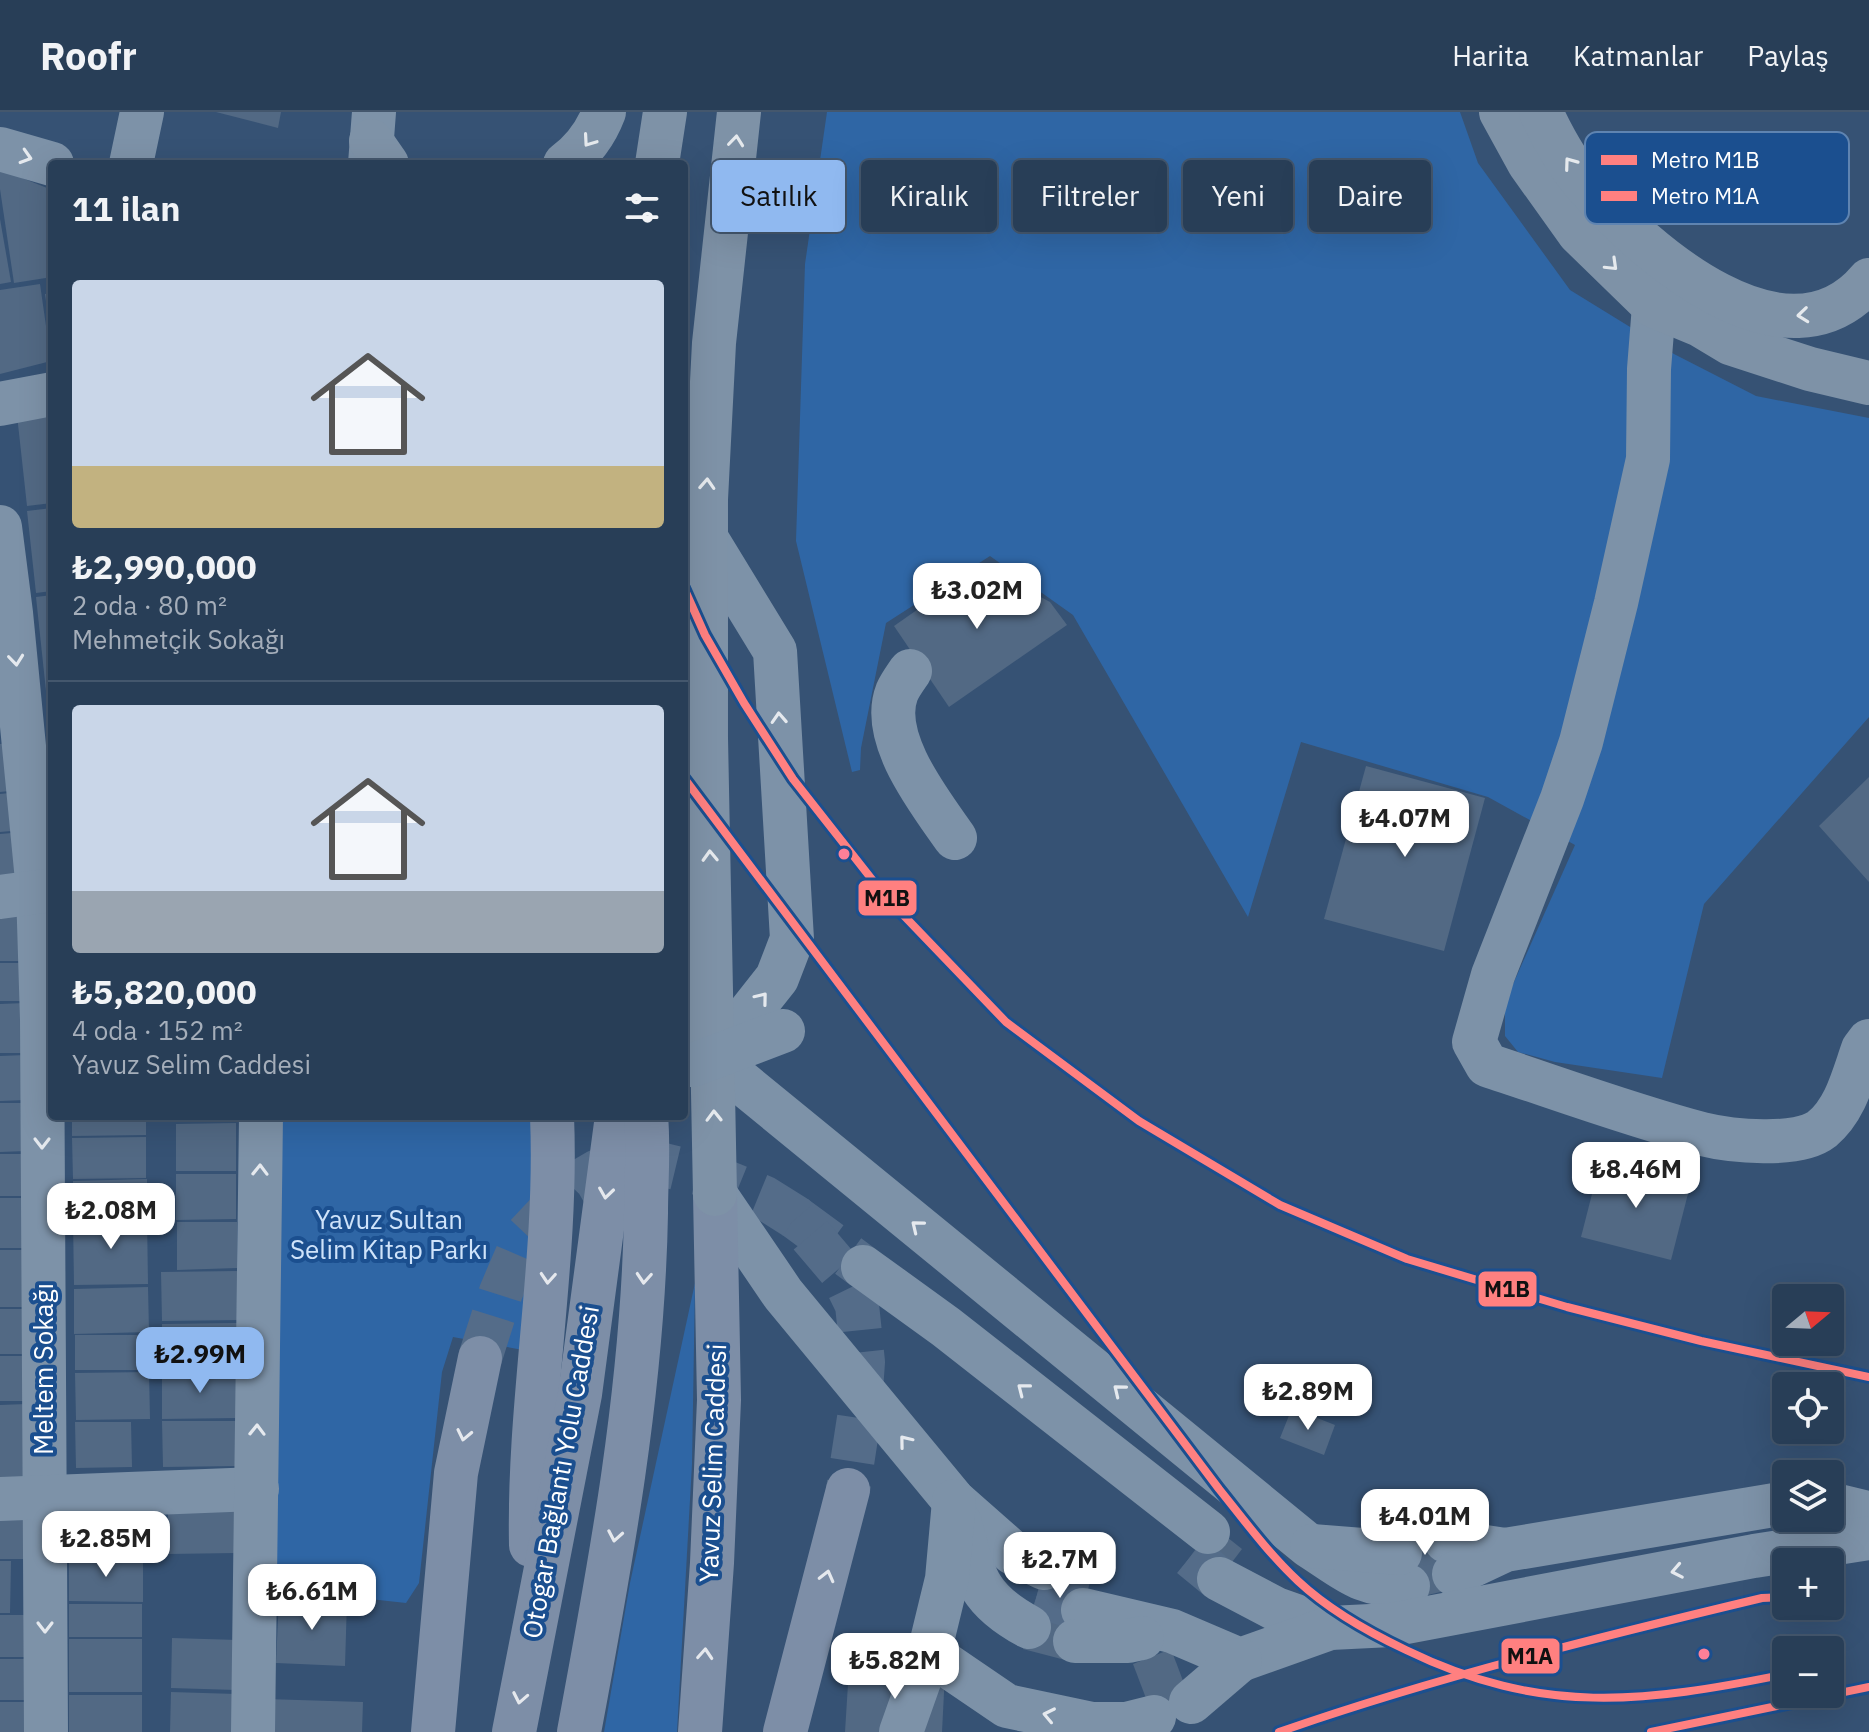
<!DOCTYPE html>
<html lang="tr">
<head>
<meta charset="utf-8">
<style>
  body { margin:0; font-family:"IBM Plex Sans",sans-serif; background:#30455d; color:#f1f3f6; height:100vh; display:flex; flex-direction:column; font-size:30px; white-space:nowrap }
  * { box-sizing:border-box; margin:0 }
  p { font-size:26px; color:#a5aeba }
  .icon { flex:none; width:44px; height:44px; fill:none; stroke:currentColor; stroke-width:2; stroke-linecap:round; stroke-linejoin:round }
  .map { position:relative; flex:1; overflow:hidden }
  .details { position:absolute; left:48px; top:48px; width:640px; height:960px; display:flex; flex-direction:column; background:#283e57; border-radius:8px; box-shadow:0 8px 32px #0002,0 0 0 2px #44576d }
  .details>* { flex:none }
  .guide { position:absolute; left:712px; top:48px; width:760px; height:72px; display:flex; gap:16px }
  .needle { width:52px; rotate:71deg }
  .buttons { position:absolute; left:1772px; top:1172px; display:grid; gap:16px }
  .buttons a { display:grid; place-items:center; width:72px; height:72px; border-radius:8px; background:#283e57; box-shadow:0 8px 32px #0002,0 0 0 2px #44576d; font-size:40px }
  .price { position:absolute; translate:-50% -68px; padding:0 18px; border-radius:16px; background:#fff; color:#222; font-size:26px; line-height:52px; filter:drop-shadow(0 2px 4px #0008) }
  .price::after { content:''; position:absolute; left:50%; top:48px; width:24px; height:18px; margin-left:-12px; background:inherit; clip-path:polygon(0 0,100% 0,50% 100%) }
  .price.selected { background:#90b9f0; color:#111 }
  ul { padding:0; list-style:none }
  li { display:grid; align-content:center; gap:16px; height:424px; padding:0 24px }
  li+li { border-top:2px solid #44576d }
  li span { display:grid; place-items:center; height:248px; border-radius:8px; color:#555 }
  li>.icon { margin-inline-start:auto }
  span .icon { width:144px; height:144px; fill:#fffc; stroke-width:1 }
  li b { font-size:34px }
  h2 { display:flex; justify-content:space-between; align-items:center; height:96px; padding:0 24px; font-size:34px }
  .pill { padding:0 28px; border-radius:8px; background:#283e57; box-shadow:0 8px 32px #0002,0 0 0 2px #44576d; font-size:28px; line-height:72px }
  .pill.selected { background:#90b9f0; color:#111 }
  header { display:flex; align-items:center; gap:48px; box-sizing:border-box; height:112px; padding:0 40px; background:#283e57; border-bottom:2px solid #44576d }
  header strong { font-size:38px }
  nav { display:flex; gap:44px; margin-inline-start:auto; font-size:28px }
  .map>svg:first-child { display:block }
  .green { fill:#2f66a5 }
  .building { fill:#526984 }
  .lines { fill:none; stroke-linecap:round; stroke-linejoin:round }
  .minor-tunnel { stroke:#546c89; stroke-width:44; stroke-dasharray:44 22; stroke-linecap:butt }
  .major-tunnel { stroke:#546c89; stroke-width:44; stroke-dasharray:44 22; stroke-linecap:butt }
  .minor { stroke:#7d92a8; stroke-width:44 }
  .major { stroke:#7d8ea7; stroke-width:44 }
  .highway { stroke:#7e92a7; stroke-width:44 }
  .minor-bridge { stroke:#7d92a8; stroke-width:44 }
  .metro-1-casing { stroke:#1b4f8f; stroke-width:14 }
  .metro-2-casing { stroke:#1b4f8f; stroke-width:14 }
  .metro-1 { stroke:#ff8080; stroke-width:8 }
  .metro-2 { stroke:#ff8080; stroke-width:8 }
  .oneway { stroke:#e5e9ed }
  .oneway2 { stroke:#e5e9ee }
  .oneway3 { stroke:#e5e8ed }
  .bus-dot { fill:#ff8098; stroke:#1b4f8f; stroke-width:3 }
  .labels { text-anchor:middle; stroke-width:8; stroke-linejoin:round; paint-order:stroke }
  .park-label { font-size:26px; fill:#cfe3fa; stroke:#1b4f8f }
  .street-label { font-size:26px; fill:#fff; stroke:#1b4f8f }
  .key { fill:#1b4f8f; stroke:#5f84b1; stroke-width:2 }
  .key-label { font-size:22px; fill:#fff }
  .line-badge { stroke:#1b4f8f; stroke-width:3 }
  .pale-badge-label { font-size:22px; text-anchor:middle; font-weight:bold; fill:#111 }
</style>
</head>
<body>
<header>
<strong>Roofr</strong>
<nav><a>Harita</a><a>Katmanlar</a><a>Paylaş</a></nav>
</header>
<div class="map">
<svg width="1869" height="1620" viewBox="0 0 1869 1620">
  <rect width="100%" height="100%" fill="#365274"/>
  <g class="green">
    <polygon points="827,0 1460,0 1478,51 1570,178 1674,242 1756,284 1869,306 1869,605 1704,792 1662,966 1555,950 1518,940 1505,924 1505,890 1575,733 1488,685 1301,630 1248,805 1073,503 990,444 886,511 861,636 860,658 852,660 796,429 805,152"/>
    <polygon points="270,1004 534,1004 534,1096 523,1238 453,1225 442,1260 419,1471 406,1491 270,1476"/>
    <polygon points="695,1171 692,1352 677,1620 604,1620 630,1471"/>
  </g>
  <g class="building">
    <polygon points="216,0 281,0 278,16"/>
    <polygon points="0,57 52,78 52,165 14,171 0,77"/>
    <polygon points="0,107 11,170 0,172"/>
    <polygon points="40,172 51,249 0,262 0,178"/>
    <polygon points="52,181 52,218 50,218 45,182"/>
    <polygon points="52,299 52,391 27,394 17,303"/>
    <polygon points="52,396 52,479 36,481 27,399"/>
    <polygon points="981,453 1050,490 1067,513 949,595 894,514"/>
    <polygon points="52,483 52,578 46,579 36,485"/>
    <polygon points="14,630 19,678 0,680 0,632"/>
    <polygon points="1366,654 1485,686 1444,839 1324,807"/>
    <polygon points="1869,665 1869,770 1819,714"/>
    <polygon points="19,680 23,718 0,720 0,682"/>
    <polygon points="23,720 28,766 0,769 0,722"/>
    <polygon points="0,799 26,799 25,849 0,849"/>
    <rect x="0" y="851" width="26" height="38"/>
    <polygon points="25,891 26,941 0,941 0,892"/>
    <polygon points="26,943 26,988 0,989 0,944"/>
    <polygon points="0,991 26,991 26,1039 0,1040"/>
    <polygon points="72,1004 146,1004 146,1023 72,1024"/>
    <polygon points="166,1004 236,1004 236,1009 166,1010"/>
    <polygon points="236,1011 236,1059 176,1059 176,1012"/>
    <polygon points="146,1025 146,1066 73,1067 72,1026"/>
    <rect x="0" y="1042" width="26" height="42"/>
    <polygon points="1601,1047 1691,1070 1671,1148 1581,1125"/>
    <polygon points="176,1062 236,1062 236,1107 176,1108"/>
    <polygon points="147,1067 147,1102 73,1103 73,1069"/>
    <rect x="0" y="1086" width="26" height="50"/>
    <polygon points="147,1104 148,1172 74,1173 73,1106"/>
    <polygon points="177,1110 237,1110 237,1156 177,1158"/>
    <rect x="0" y="1138" width="27" height="57"/>
    <polygon points="237,1159 238,1208 162,1209 161,1160"/>
    <polygon points="148,1175 149,1220 74,1222 74,1177"/>
    <rect x="0" y="1197" width="27" height="45"/>
    <polygon points="237,1211 238,1257 162,1257 162,1212"/>
    <rect x="75" y="1223" width="74" height="35"/>
    <rect x="0" y="1244" width="27" height="45"/>
    <polygon points="237,1259 238,1306 162,1307 162,1260"/>
    <polygon points="149,1260 150,1307 76,1308 75,1261"/>
    <polygon points="27,1292 28,1366 0,1366 0,1293"/>
    <polygon points="1292,1296 1335,1313 1324,1343 1280,1326"/>
    <polygon points="162,1309 238,1309 239,1354 163,1355"/>
    <polygon points="75,1310 131,1310 132,1355 76,1356"/>
    <polygon points="70,1397 164,1397 164,1442 70,1441"/>
    <polygon points="168,1397 236,1397 236,1441 168,1442"/>
    <polygon points="1439,1402 1457,1476 1411,1487 1393,1414"/>
    <polygon points="0,1407 34,1408 34,1447 0,1447"/>
    <polygon points="1213,1414 1242,1437 1207,1483 1178,1461"/>
    <polygon points="1051,1428 1098,1440 1069,1549 1023,1537"/>
    <polygon points="69,1444 143,1444 143,1490 69,1489"/>
    <polygon points="0,1449 11,1449 10,1501 0,1501"/>
    <polygon points="279,1486 347,1488 345,1554 276,1551"/>
    <rect x="69" y="1492" width="73" height="33"/>
    <polygon points="0,1503 34,1503 33,1545 0,1545"/>
    <polygon points="172,1526 238,1528 236,1578 171,1576"/>
    <rect x="69" y="1527" width="73" height="53"/>
    <polygon points="1171,1537 1191,1590 1155,1610 1133,1552"/>
    <rect x="0" y="1547" width="34" height="41"/>
    <polygon points="849,1556 945,1561 942,1620 845,1620"/>
    <polygon points="171,1580 236,1582 236,1620 170,1620"/>
    <rect x="69" y="1583" width="73" height="37"/>
    <polygon points="266,1587 363,1590 362,1620 265,1620"/>
    <rect x="0" y="1590" width="34" height="30"/>
  </g>
  <g class="lines">
    <g class="minor-tunnel">
      <polyline points="795,1105 863,1155"/>
      <polyline points="1191,1444 1219,1467"/>
      <polyline points="1037,1483 1083,1498"/>
    </g>
    <polyline class="major-tunnel" points="480,1246 501,1180 524,1126 574,1073 598,1059 647,1049 714,1065 763,1085 795,1105 840,1158 857,1193 863,1250 859,1306 848,1378"/>
    <g class="minor">
      <polyline points="0,37 52,52"/>
      <polyline points="131,52 142,0"/>
      <polyline points="370,52 374,0"/>
      <path d="M1654 194 1649 257 1648 347 1616 491 1581 630 1562 687 1493 863 1474 930 1487 953C1557 976 1630 1003 1702 1022 1730 1029 1798 1036 1822 1017 1846 997 1853 965 1863 937L1869 929"/>
      <polyline points="0,292 52,282"/>
      <polyline points="0,415 11,501 38,778 42,908 46,1620"/>
      <path d="M706 426 775 539 792 827 777 866 713 947 1309 1434C1348 1459 1360 1474 1408 1474"/>
      <path d="M910 559C906 565 900 573 897 580 879 626 930 690 955 726"/>
      <polyline points="0,785 52,778"/>
      <polyline points="715,1082 783,1182 954,1389 1013,1441 1044,1456"/>
      <polyline points="863,1155 946,1215 1208,1420"/>
      <polyline points="0,1387 257,1377"/>
      <polyline points="1830,1392 1863,1400 1869,1404"/>
      <path d="M960 1411C974 1465 977 1487 1029 1515"/>
      <polyline points="1446,1429 1505,1438"/>
      <polyline points="1312,1434 1400,1441"/>
      <polyline points="1454,1462 1505,1438 1786,1391"/>
      <polyline points="1219,1467 1276,1497 1330,1516"/>
      <polyline points="1083,1498 1172,1519 1240,1548 1330,1516 1391,1513 1754,1444 1869,1426"/>
      <polyline points="1075,1529 1128,1529 1142,1526"/>
      <polyline points="929,1541 1007,1594 1092,1612 1126,1612 1154,1605"/>
      <polyline points="1191,1590 1240,1548"/>
      <polyline points="253,1620 261,1004"/>
      <polyline points="901,1620 929,1541 947,1467 954,1389"/>
    </g>
    <g class="major">
      <path d="M531 1433C528 1289 558 1148 552 1004"/>
      <polyline points="433,1620 456,1361 480,1246"/>
      <polyline points="514,1620 580,1282 617,1004"/>
      <path d="M579 1620C611 1449 643 1276 646 1101 646 1069 649 1036 646 1004"/>
      <polyline points="700,1620 712,1451 719,1288 715,1082"/>
      <polyline points="785,1620 848,1378"/>
    </g>
    <g class="highway">
      <polyline points="1501,0 1529,51 1579,121 1654,194 1700,213 1730,231 1810,257 1869,271"/>
      <path d="M1541 0C1553 26 1567 52 1586 73 1644 140 1787 266 1869 168"/>
      <polyline points="371,29 387,52"/>
      <path d="M565 52C584 38 596 21 604 0"/>
      <polyline points="657,52 665,0"/>
      <polyline points="715,1082 706,626 706,387 714,231 739,0"/>
    </g>
    <polyline class="minor-bridge" points="684,953 693,953 783,919"/>
    <defs>
      <g id="metro-1">
        <polyline points="684,476 705,523 744,591 793,667 885,784 1006,910 1139,1009 1280,1093 1407,1147 1567,1195 1701,1229 1869,1265"/>
        <path d="M684 666 1219 1377C1244 1408 1269 1442 1298 1469 1329 1498 1368 1520 1406 1538 1542 1604 1643 1591 1786 1562"/>
      </g>
      <g id="metro-2">
        <path d="M1279 1620C1437 1565 1599 1525 1762 1486L1786 1485"/>
        <polyline points="1651,1620 1869,1575"/>
      </g>
    </defs>
    <use href="#metro-1" class="metro-1-casing"/>
    <use href="#metro-2" class="metro-2-casing"/>
    <use href="#metro-1" class="metro-1"/>
    <use href="#metro-2" class="metro-2"/>
  </g>
  <defs><path id="oneway-chevron" d="M-2-3.5L2.5 0L-2 3.5" fill="none" stroke-width="1.6" stroke-linecap="round" stroke-linejoin="round" transform="scale(2)"/></defs>
  <g class="oneway">
    <use href="#oneway-chevron" transform="translate(589 29) rotate(125)"/>
    <use href="#oneway-chevron" transform="translate(736 29) rotate(-84)"/>
    <use href="#oneway-chevron" transform="translate(1570 51) rotate(-126)"/>
    <use href="#oneway-chevron" transform="translate(1612 153) rotate(44)"/>
    <use href="#oneway-chevron" transform="translate(1803 203) rotate(174)"/>
    <use href="#oneway-chevron" transform="translate(707 372) rotate(-87)"/>
    <use href="#oneway-chevron" transform="translate(710 744) rotate(-92)"/>
    <use href="#oneway-chevron" transform="translate(714 1004) rotate(-91)"/>
  </g>
  <g class="oneway2">
    <use href="#oneway-chevron" transform="translate(26 45) rotate(17)"/>
    <use href="#oneway-chevron" transform="translate(16 548) rotate(84)"/>
    <use href="#oneway-chevron" transform="translate(779 606) rotate(-93)"/>
    <use href="#oneway-chevron" transform="translate(762 886) rotate(-51)"/>
    <use href="#oneway-chevron" transform="translate(42 1031) rotate(90)"/>
    <use href="#oneway-chevron" transform="translate(260 1058) rotate(-89)"/>
    <use href="#oneway-chevron" transform="translate(917 1114) rotate(-141)"/>
    <use href="#oneway-chevron" transform="translate(1023 1277) rotate(-142)"/>
    <use href="#oneway-chevron" transform="translate(1119 1278) rotate(-141)"/>
    <use href="#oneway-chevron" transform="translate(257 1318) rotate(-89)"/>
    <use href="#oneway-chevron" transform="translate(905 1329) rotate(-129)"/>
    <use href="#oneway-chevron" transform="translate(1677 1459) rotate(169)"/>
    <use href="#oneway-chevron" transform="translate(45 1515) rotate(90)"/>
    <use href="#oneway-chevron" transform="translate(1049 1603) rotate(-168)"/>
  </g>
  <g class="oneway3">
    <use href="#oneway-chevron" transform="translate(606 1081) rotate(98)"/>
    <use href="#oneway-chevron" transform="translate(548 1166) rotate(94)"/>
    <use href="#oneway-chevron" transform="translate(644 1166) rotate(94)"/>
    <use href="#oneway-chevron" transform="translate(464 1323) rotate(102)"/>
    <use href="#oneway-chevron" transform="translate(615 1424) rotate(100)"/>
    <use href="#oneway-chevron" transform="translate(827 1464) rotate(-76)"/>
    <use href="#oneway-chevron" transform="translate(705 1542) rotate(-86)"/>
    <use href="#oneway-chevron" transform="translate(520 1586) rotate(101)"/>
  </g>
  <g class="bus-dot">
    <circle cx="844" cy="742" r="7"/>
    <circle cx="1704" cy="1542" r="7"/>
  </g>
  <g class="labels">
    <g class="park-label">
      <text x="389" y="1117">Yavuz Sultan<tspan x="389" dy="30">Selim Kitap Parkı</tspan></text>
    </g>
    <g class="street-label">
      <text transform="translate(44 1257) rotate(-90)" y="9">Meltem Sokağı</text>
      <text transform="translate(713 1351) rotate(-88)" y="9">Yavuz Selim Caddesi</text>
      <text transform="translate(561 1360) rotate(-80)" y="9">Otogar Bağlantı Yolu Caddesi</text>
    </g>
  </g>
  <rect x="1585" y="20" width="264" height="92" rx="12" class="key"/>
  <rect x="1601" y="43" width="36" height="10" fill="#ff8080"/>
  <rect x="1601" y="79" width="36" height="10" fill="#ff8080"/>
  <g class="key-label">
    <text x="1651" y="56">Metro M1B</text>
    <text x="1651" y="92">Metro M1A</text>
  </g>
  <g class="line-badge">
    <rect x="857" y="767" width="61" height="38" rx="8" fill="#ff8080"/>
    <rect x="1477" y="1158" width="61" height="38" rx="8" fill="#ff8080"/>
    <rect x="1500" y="1525" width="61" height="38" rx="8" fill="#ff8080"/>
  </g>
  <g class="pale-badge-label">
    <text x="887" y="794">M1B</text>
    <text x="1507" y="1185">M1B</text>
    <text x="1530" y="1552">M1A</text>
  </g>
</svg>
<div class="buttons">
<a><svg class="needle" viewBox="-14 -14 28 28"><path d="M0-13l5 13h-10z" fill="#e53935"/><path d="M0 13l5-13h-10z" fill="#a5aeba"/></svg></a>
<a><svg class="icon" aria-label="locate" viewBox="0 0 24 24"><circle cx="12" cy="12" r="6"/><path d="M12 2v4M12 18v4M2 12h4M18 12h4"/></svg></a>
<a><svg class="icon" aria-label="layers" viewBox="0 0 24 24"><path d="M12 4l9 5-9 5-9-5zM3 14l9 5 9-5"/></svg></a>
<a>+</a>
<a>−</a>
</div>
<b class="price" style="left:977px;top:519px">₺3.02M</b>
<b class="price" style="left:1405px;top:747px">₺4.07M</b>
<b class="price" style="left:1636px;top:1098px">₺8.46M</b>
<b class="price" style="left:111px;top:1139px">₺2.08M</b>
<b class="price selected" style="left:200px;top:1283px">₺2.99M</b>
<b class="price" style="left:1308px;top:1320px">₺2.89M</b>
<b class="price" style="left:1425px;top:1445px">₺4.01M</b>
<b class="price" style="left:106px;top:1467px">₺2.85M</b>
<b class="price" style="left:1060px;top:1488px">₺2.7M</b>
<b class="price" style="left:312px;top:1520px">₺6.61M</b>
<b class="price" style="left:895px;top:1589px">₺5.82M</b>
<div class="guide">
<a class="pill selected">Satılık</a>
<a class="pill">Kiralık</a>
<a class="pill">Filtreler</a>
<a class="pill">Yeni</a>
<a class="pill">Daire</a>
</div>
<section class="details">
<h2>11 ilan<svg class="icon" aria-label="filters" viewBox="0 0 24 24"><path d="M4 7h16M4 17h16"/><circle cx="9" cy="7" r="2"/><circle cx="15" cy="17" r="2"/></svg></h2>
<ul>
<li><span style="background:linear-gradient(#c9d6e8 75%,#c2b280 0)"><svg class="icon" aria-label="home" viewBox="0 0 24 24"><path d="M3 11l9-7 9 7M6 9v11h12V9"/></svg></span><div><b>₺2,990,000</b><p>2 oda · 80 m²</p><p>Mehmetçik Sokağı</p></div></li>
<li><span style="background:linear-gradient(#c9d6e8 75%,#9aa5b1 0)"><svg class="icon" aria-label="home" viewBox="0 0 24 24"><path d="M3 11l9-7 9 7M6 9v11h12V9"/></svg></span><div><b>₺5,820,000</b><p>4 oda · 152 m²</p><p>Yavuz Selim Caddesi</p></div></li>
</ul>
</section>
</div>
</body>
</html>
